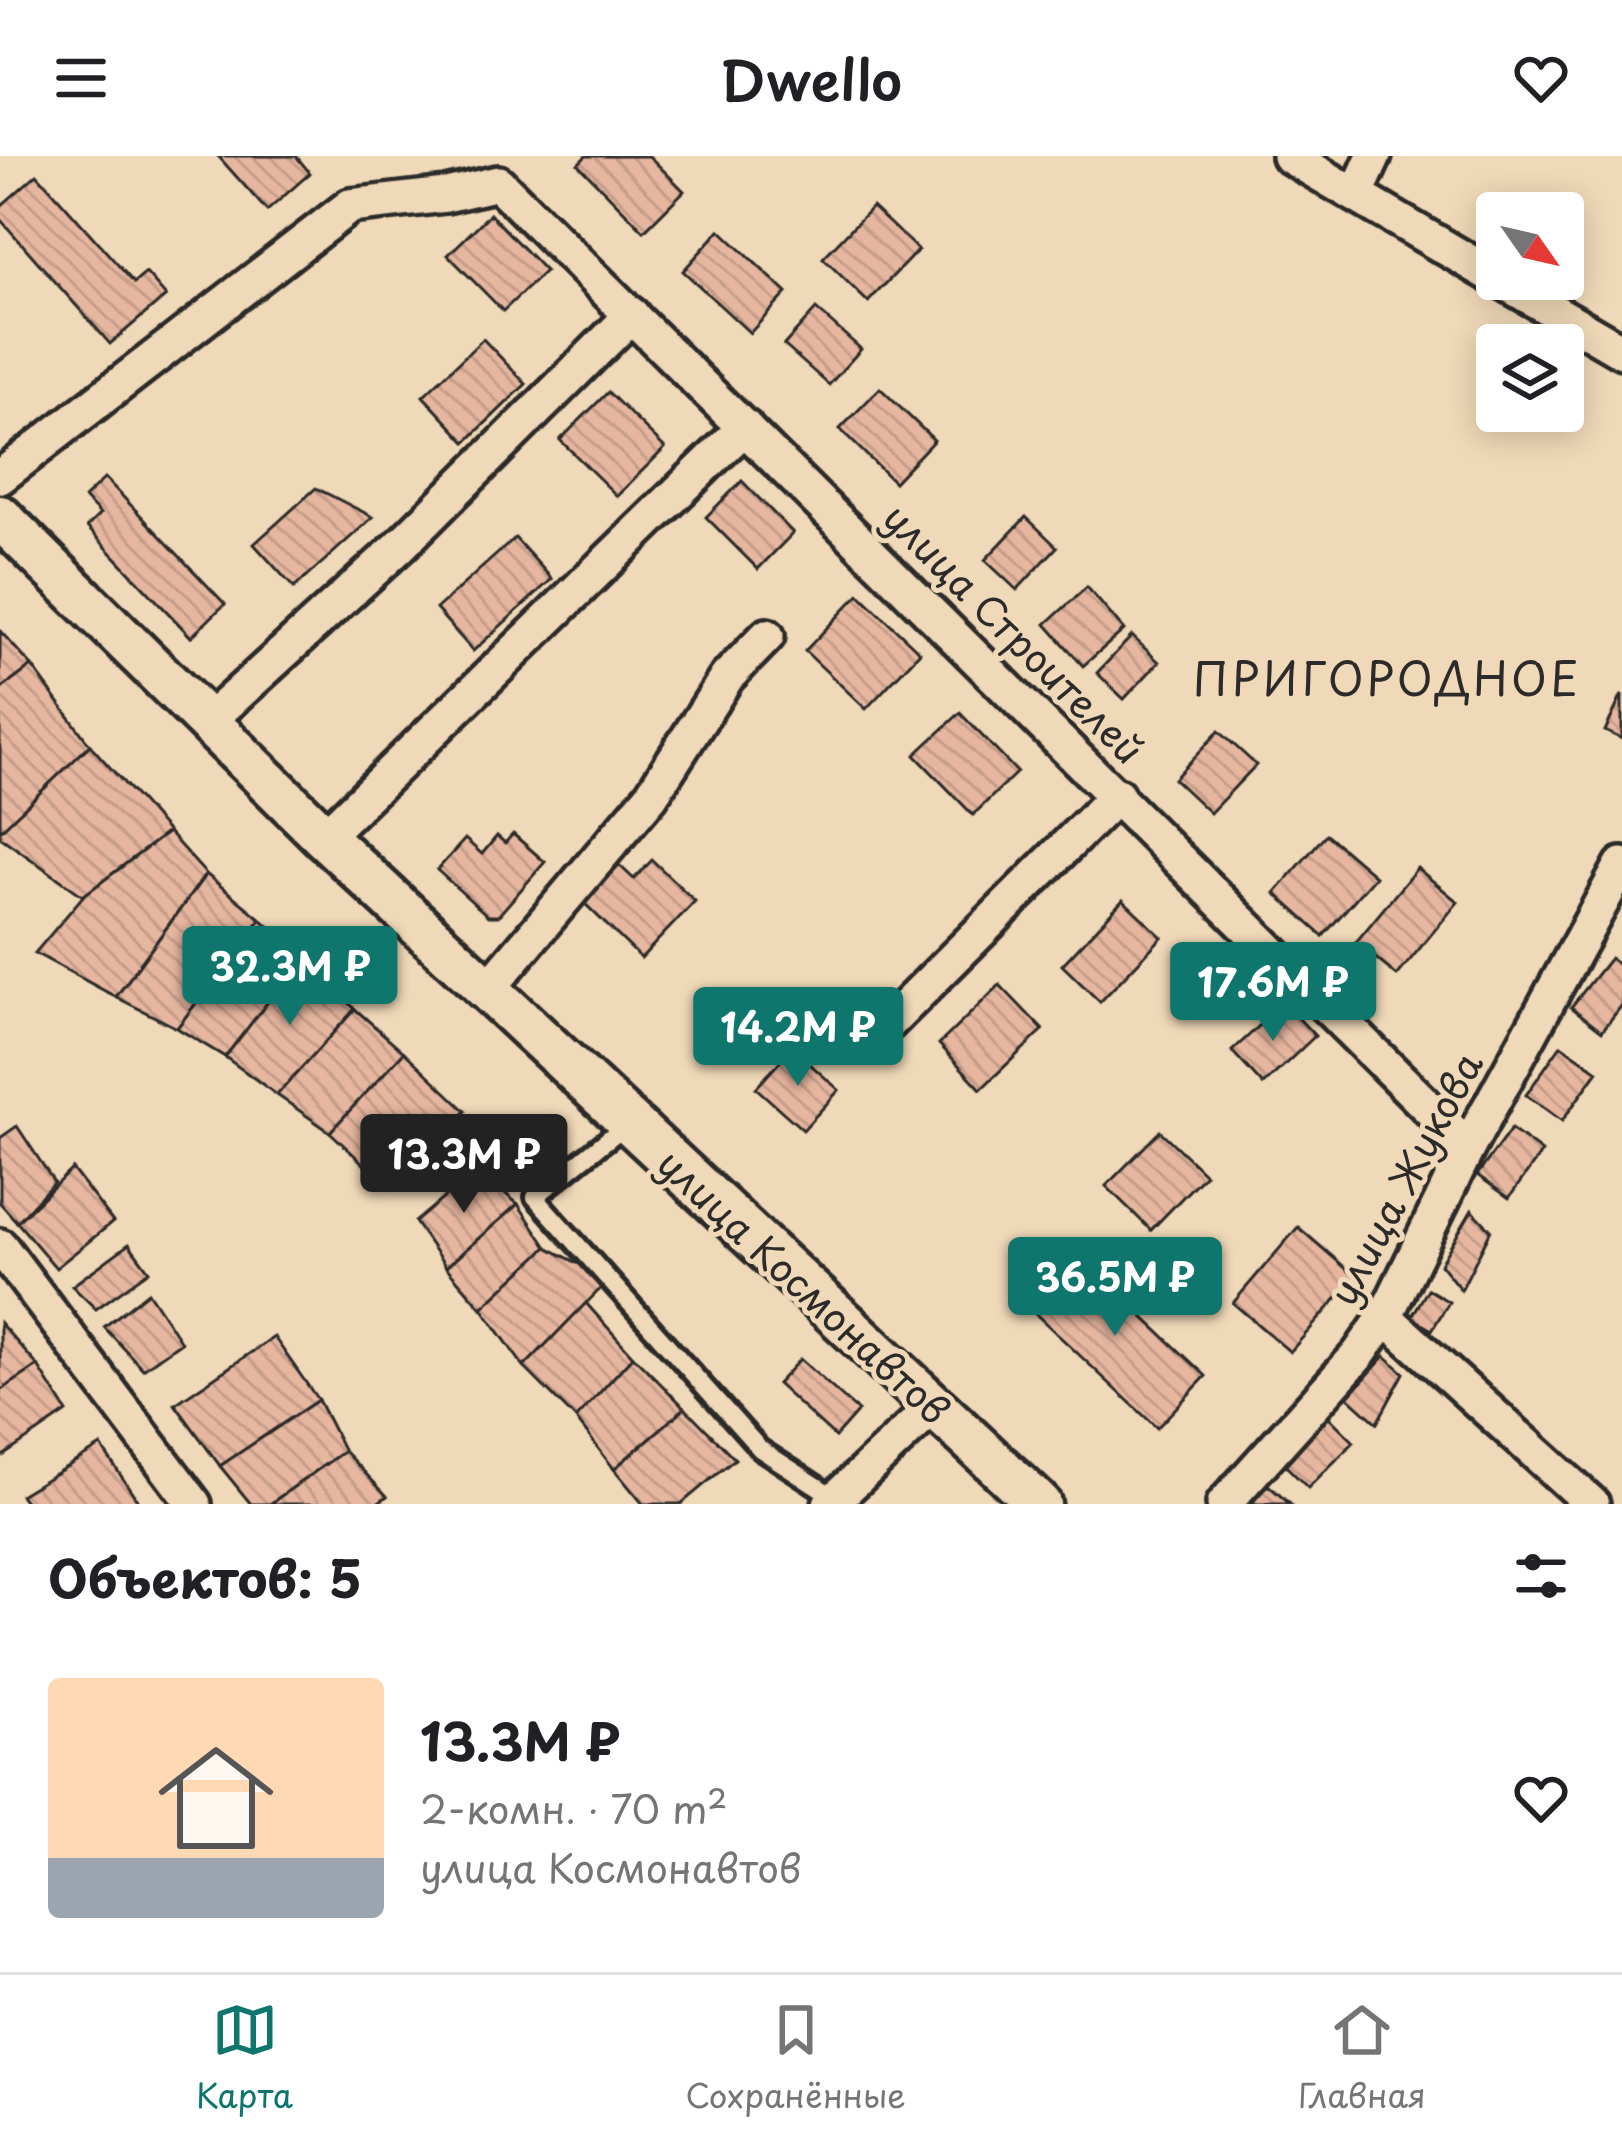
<!DOCTYPE html>
<html lang="ru">
<head>
<meta charset="utf-8">
<style>
  body { margin:0; font-family:"Playpen Sans",sans-serif; background:#f2f2f2; color:#202124; height:100vh; display:flex; flex-direction:column; font-size:45px; white-space:nowrap }
  * { box-sizing:border-box; margin:0 }
  p { font-size:39px; color:#757577 }
  .icon { flex:none; width:66px; height:66px; fill:none; stroke:currentColor; stroke-width:2; stroke-linecap:round; stroke-linejoin:round }
  .map { position:relative; height:1348px; overflow:hidden }
  .side { display:flex; flex-direction:column; background:#fff; flex:1 }
  .side>* { flex:none }
  .needle { width:78px; rotate:124deg }
  .buttons { position:absolute; left:1476px; top:36px; display:grid; gap:24px }
  .buttons a { display:grid; place-items:center; width:108px; height:108px; border-radius:12px; background:#fff; box-shadow:0 6px 30px #0003; font-size:60px }
  .price { position:absolute; translate:-50% -102px; padding:0 27px; border-radius:12px; background:#0f766e; color:#fff; font-size:39px; line-height:78px; filter:drop-shadow(0 3px 6px #0008) }
  .price::after { content:''; position:absolute; left:50%; top:72px; width:36px; height:27px; margin-left:-18px; background:inherit; clip-path:polygon(0 0,100% 0,50% 100%) }
  .price.selected { background:#222; color:#fff }
  ul { padding:0; list-style:none }
  li { display:flex; align-items:center; gap:36px; height:300px; padding:0 48px }
  li span { display:grid; place-items:center; flex:none; width:336px; height:240px; border-radius:12px; color:#555 }
  li>.icon { margin-inline-start:auto }
  span .icon { width:144px; height:144px; fill:#fffc; stroke-width:1 }
  li b { font-size:51px }
  h2 { display:flex; justify-content:space-between; align-items:center; height:144px; padding:0 48px; font-size:51px }
  header { display:flex; justify-content:space-between; align-items:center; height:156px; padding:0 48px; background:#fff; font-size:54px; font-weight:600 }
  .menu { display:flex; justify-content:space-around; align-items:center; height:168px; border-top:3px solid #e0e0e0; background:#fff; font-size:33px; color:#757577 }
  .menu a { display:grid; justify-items:center; gap:6px }
  .menu .selected { color:#0f766e }
  .map>svg:first-child { display:block }
  .building { fill:url(#building-back-hatch); stroke:#2b2b2b; stroke-width:3 }
  .lines { fill:none; stroke-linecap:round; stroke-linejoin:round }
  .service-casing { stroke:#2b2b2b; stroke-width:26 }
  .minor-casing { stroke:#2b2b2b; stroke-width:42 }
  .tertiary-casing { stroke:#2b2b2b; stroke-width:51 }
  .service { stroke:#f0d9b8; stroke-width:16 }
  .minor { stroke:#f0d9b8; stroke-width:33 }
  .tertiary { stroke:#f0d9b8; stroke-width:42 }
  .labels { text-anchor:middle; stroke-width:10; stroke-linejoin:round; paint-order:stroke }
  .street-label { font-size:39px; fill:#2b2b2b; stroke:#f0d9b8 }
  .quarter-label { font-size:45px; letter-spacing:3px; fill:#2b2b2b; stroke:#f0d9b8 }
</style>
</head>
<body>
<header><svg class="icon" aria-label="menu" viewBox="0 0 24 24"><path d="M4 6h16M4 12h16M4 18h16"/></svg>Dwello<svg class="icon" aria-label="heart" viewBox="0 0 24 24"><path d="M12 20l-8-8c-3-5 5-10 8-4 3-6 11-1 8 4z"/></svg></header>
<div class="map">
<svg width="1622" height="1348" viewBox="0 0 1622 1348">
  <defs>
    <pattern id="building-back-hatch" width="6" height="6" patternUnits="userSpaceOnUse" patternTransform="scale(3)"><rect width="6" height="6" fill="#e6b69f"/><path d="M-1 5l2 2M0 0l6 6M5-1l2 2" fill="none" stroke="#c59d89"/></pattern>
  </defs>
  <rect width="100%" height="100%" fill="#f0d9b8"/>
  <filter id="ink" filterUnits="userSpaceOnUse"><feTurbulence type="fractalNoise" baseFrequency=".00833" numOctaves="2"/><feDisplacementMap in="SourceGraphic" scale="24" xChannelSelector="R" yChannelSelector="G"/><feConvolveMatrix kernelMatrix="1 2 1 2 8 2 1 2 1" color-interpolation-filters="sRGB"/></filter>
  <g filter="url(#ink)">
    <g class="building">
      <polygon points="218,0 296,0 310,17 267,55"/>
      <polygon points="586,0 649,0 684,35 644,75 578,8"/>
      <polygon points="37,18 134,127 146,117 166,140 110,188 0,63 0,51"/>
      <polygon points="872,51 918,94 868,146 823,102"/>
      <polygon points="490,58 545,115 503,155 448,99"/>
      <polygon points="720,74 787,137 750,177 683,115"/>
      <polygon points="816,153 861,193 829,229 784,189"/>
      <polygon points="483,183 526,228 466,286 423,240"/>
      <polygon points="880,232 934,284 894,326 840,273"/>
      <polygon points="608,236 665,292 617,340 560,284"/>
      <polygon points="105,322 225,448 191,481 87,371 100,358 84,342"/>
      <polygon points="742,325 793,377 758,413 706,361"/>
      <polygon points="316,332 373,361 294,432 254,388"/>
      <polygon points="1026,361 1057,391 1017,434 985,404"/>
      <polygon points="515,382 552,423 473,495 436,453"/>
      <polygon points="1087,431 1124,474 1083,510 1046,468"/>
      <polygon points="859,438 920,496 866,553 805,495"/>
      <polygon points="0,475 32,510 0,534"/>
      <polygon points="1132,480 1159,506 1124,543 1097,517"/>
      <polygon points="32,510 90,589 0,675 0,534"/>
      <polygon points="1622,539 1622,583 1605,575"/>
      <polygon points="960,557 1017,616 973,659 915,599"/>
      <polygon points="1219,575 1256,609 1210,657 1174,623"/>
      <polygon points="90,589 168,676 83,740 0,681 0,675"/>
      <polygon points="168,676 206,718 116,841 35,797 83,740"/>
      <polygon points="513,678 545,706 498,760 488,760 437,714 465,683 482,698 497,680 505,687"/>
      <polygon points="1326,678 1375,720 1323,780 1275,737"/>
      <polygon points="652,704 695,745 641,802 583,746 619,709 634,723"/>
      <polygon points="1417,712 1458,746 1397,820 1356,786"/>
      <polygon points="206,718 261,763 177,872 116,841"/>
      <polygon points="1123,744 1162,781 1100,846 1062,809"/>
      <polygon points="261,763 303,801 225,901 177,872"/>
      <polygon points="303,801 355,853 277,939 225,901"/>
      <polygon points="1610,802 1622,811 1622,849 1602,875 1571,851"/>
      <polygon points="1000,829 1043,874 981,933 939,888"/>
      <polygon points="1284,847 1315,880 1263,929 1232,895"/>
      <polygon points="355,853 404,896 330,976 277,939"/>
      <polygon points="1561,889 1598,915 1562,965 1526,939"/>
      <polygon points="792,892 839,934 803,974 756,932"/>
      <polygon points="404,896 466,955 390,1033 330,976"/>
      <polygon points="17,970 54,1026 17,1066 0,1047 0,982"/>
      <polygon points="1511,973 1542,996 1509,1042 1477,1019"/>
      <polygon points="1160,975 1205,1018 1151,1074 1106,1030"/>
      <polygon points="72,1013 113,1066 56,1112 17,1066"/>
      <polygon points="477,1014 518,1048 446,1111 415,1066"/>
      <polygon points="518,1048 547,1091 482,1152 446,1111"/>
      <polygon points="1472,1054 1491,1074 1461,1134 1440,1108"/>
      <polygon points="1298,1071 1356,1121 1290,1196 1233,1147"/>
      <polygon points="129,1088 149,1115 96,1153 72,1130"/>
      <polygon points="547,1091 609,1124 524,1211 482,1152"/>
      <polygon points="1072,1094 1206,1220 1157,1272 1024,1147"/>
      <polygon points="1428,1133 1449,1146 1432,1174 1411,1162"/>
      <polygon points="148,1136 181,1186 143,1213 104,1171"/>
      <polygon points="586,1147 633,1200 576,1263 524,1211"/>
      <polygon points="0,1167 38,1210 0,1235"/>
      <polygon points="274,1181 318,1244 220,1310 175,1248"/>
      <polygon points="633,1200 685,1252 614,1313 576,1263"/>
      <polygon points="1385,1200 1404,1217 1377,1267 1348,1241"/>
      <polygon points="800,1203 858,1255 835,1281 777,1228"/>
      <polygon points="38,1210 67,1256 0,1302 0,1235"/>
      <polygon points="318,1244 344,1295 270,1348 251,1348 220,1310"/>
      <polygon points="685,1252 735,1303 681,1348 643,1348 614,1313"/>
      <polygon points="1327,1259 1354,1286 1308,1332 1281,1305"/>
      <polygon points="101,1290 140,1348 27,1348 20,1339"/>
      <polygon points="344,1295 387,1340 376,1348 270,1348"/>
      <polygon points="1268,1329 1290,1348 1251,1348"/>
    </g>
    <g class="lines">
      <defs>
        <polyline id="service" points="627,968 535,1041 760,1293 837,1343"/>
        <g id="minor">
          <polyline points="1289,0 1497,122"/>
          <polyline points="1356,39 1374,0"/>
          <polyline points="1499,123 1622,195"/>
          <polyline points="0,321 350,50 446,39 498,27 1468,991"/>
          <polyline points="207,566 399,391 632,159"/>
          <polyline points="324,681 745,271"/>
          <polyline points="487,834 651,640 727,521 767,480"/>
          <polyline points="889,867 1117,639"/>
          <polyline points="0,1090 194,1348"/>
          <polyline points="1385,1161 1592,1348"/>
          <polyline points="830,1348 932,1252"/>
          <polyline points="1224,1348 1359,1198 1385,1161 1468,991 1622,709"/>
        </g>
        <polyline id="tertiary" points="0,361 324,681 1039,1348"/>
      </defs>
      <use href="#service" class="service-casing"/>
      <use href="#minor" class="minor-casing"/>
      <use href="#tertiary" class="tertiary-casing"/>
      <use href="#service" class="service"/>
      <use href="#minor" class="minor"/>
      <use href="#tertiary" class="tertiary"/>
    </g>
  </g>
  <g class="labels">
    <g class="street-label">
      <text transform="translate(1013 478) rotate(45)" y="14">улица Строителей</text>
      <text transform="translate(1406 1023) rotate(-62)" y="14">улица Жукова</text>
      <text transform="translate(803 1131) rotate(43)" y="14">улица Космонавтов</text>
    </g>
    <g class="quarter-label">
      <text x="1387" y="540">ПРИГОРОДНОЕ</text>
    </g>
  </g>
</svg>
<div class="buttons">
<a><svg class="needle" viewBox="-14 -14 28 28"><path d="M0-13l5 13h-10z" fill="#e53935"/><path d="M0 13l5-13h-10z" fill="#757577"/></svg></a>
<a><svg class="icon" aria-label="layers" viewBox="0 0 24 24"><path d="M12 4l9 5-9 5-9-5zM3 14l9 5 9-5"/></svg></a>
</div>
<b class="price" style="left:290px;top:872px">32.3M ₽</b>
<b class="price" style="left:1273px;top:888px">17.6M ₽</b>
<b class="price" style="left:798px;top:933px">14.2M ₽</b>
<b class="price selected" style="left:464px;top:1060px">13.3M ₽</b>
<b class="price" style="left:1115px;top:1183px">36.5M ₽</b>
</div>
<section class="side">
<h2>Объектов: 5<svg class="icon" aria-label="filters" viewBox="0 0 24 24"><path d="M4 7h16M4 17h16"/><circle cx="9" cy="7" r="2"/><circle cx="15" cy="17" r="2"/></svg></h2>
<ul>
<li><span style="background:linear-gradient(#ffd9b3 75%,#9aa5b1 0)"><svg class="icon" aria-label="home" viewBox="0 0 24 24"><path d="M3 11l9-7 9 7M6 9v11h12V9"/></svg></span><div><b>13.3M ₽</b><p>2-комн. · 70 m²</p><p>улица Космонавтов</p></div><svg class="icon" aria-label="heart" viewBox="0 0 24 24"><path d="M12 20l-8-8c-3-5 5-10 8-4 3-6 11-1 8 4z"/></svg></li>
</ul>
</section>
<nav class="menu">
<a class="selected"><svg class="icon" aria-label="map" viewBox="0 0 24 24"><path d="M3 6l6-2 6 2 6-2v14l-6 2-6-2-6 2zM9 4v14M15 6v14"/></svg>Карта</a>
<a><svg class="icon" aria-label="saved" viewBox="0 0 24 24"><path d="M7 4h10v16l-5-4-5 4z"/></svg>Сохранённые</a>
<a><svg class="icon" aria-label="home" viewBox="0 0 24 24"><path d="M3 11l9-7 9 7M6 9v11h12V9"/></svg>Главная</a>
</nav>
</body>
</html>
